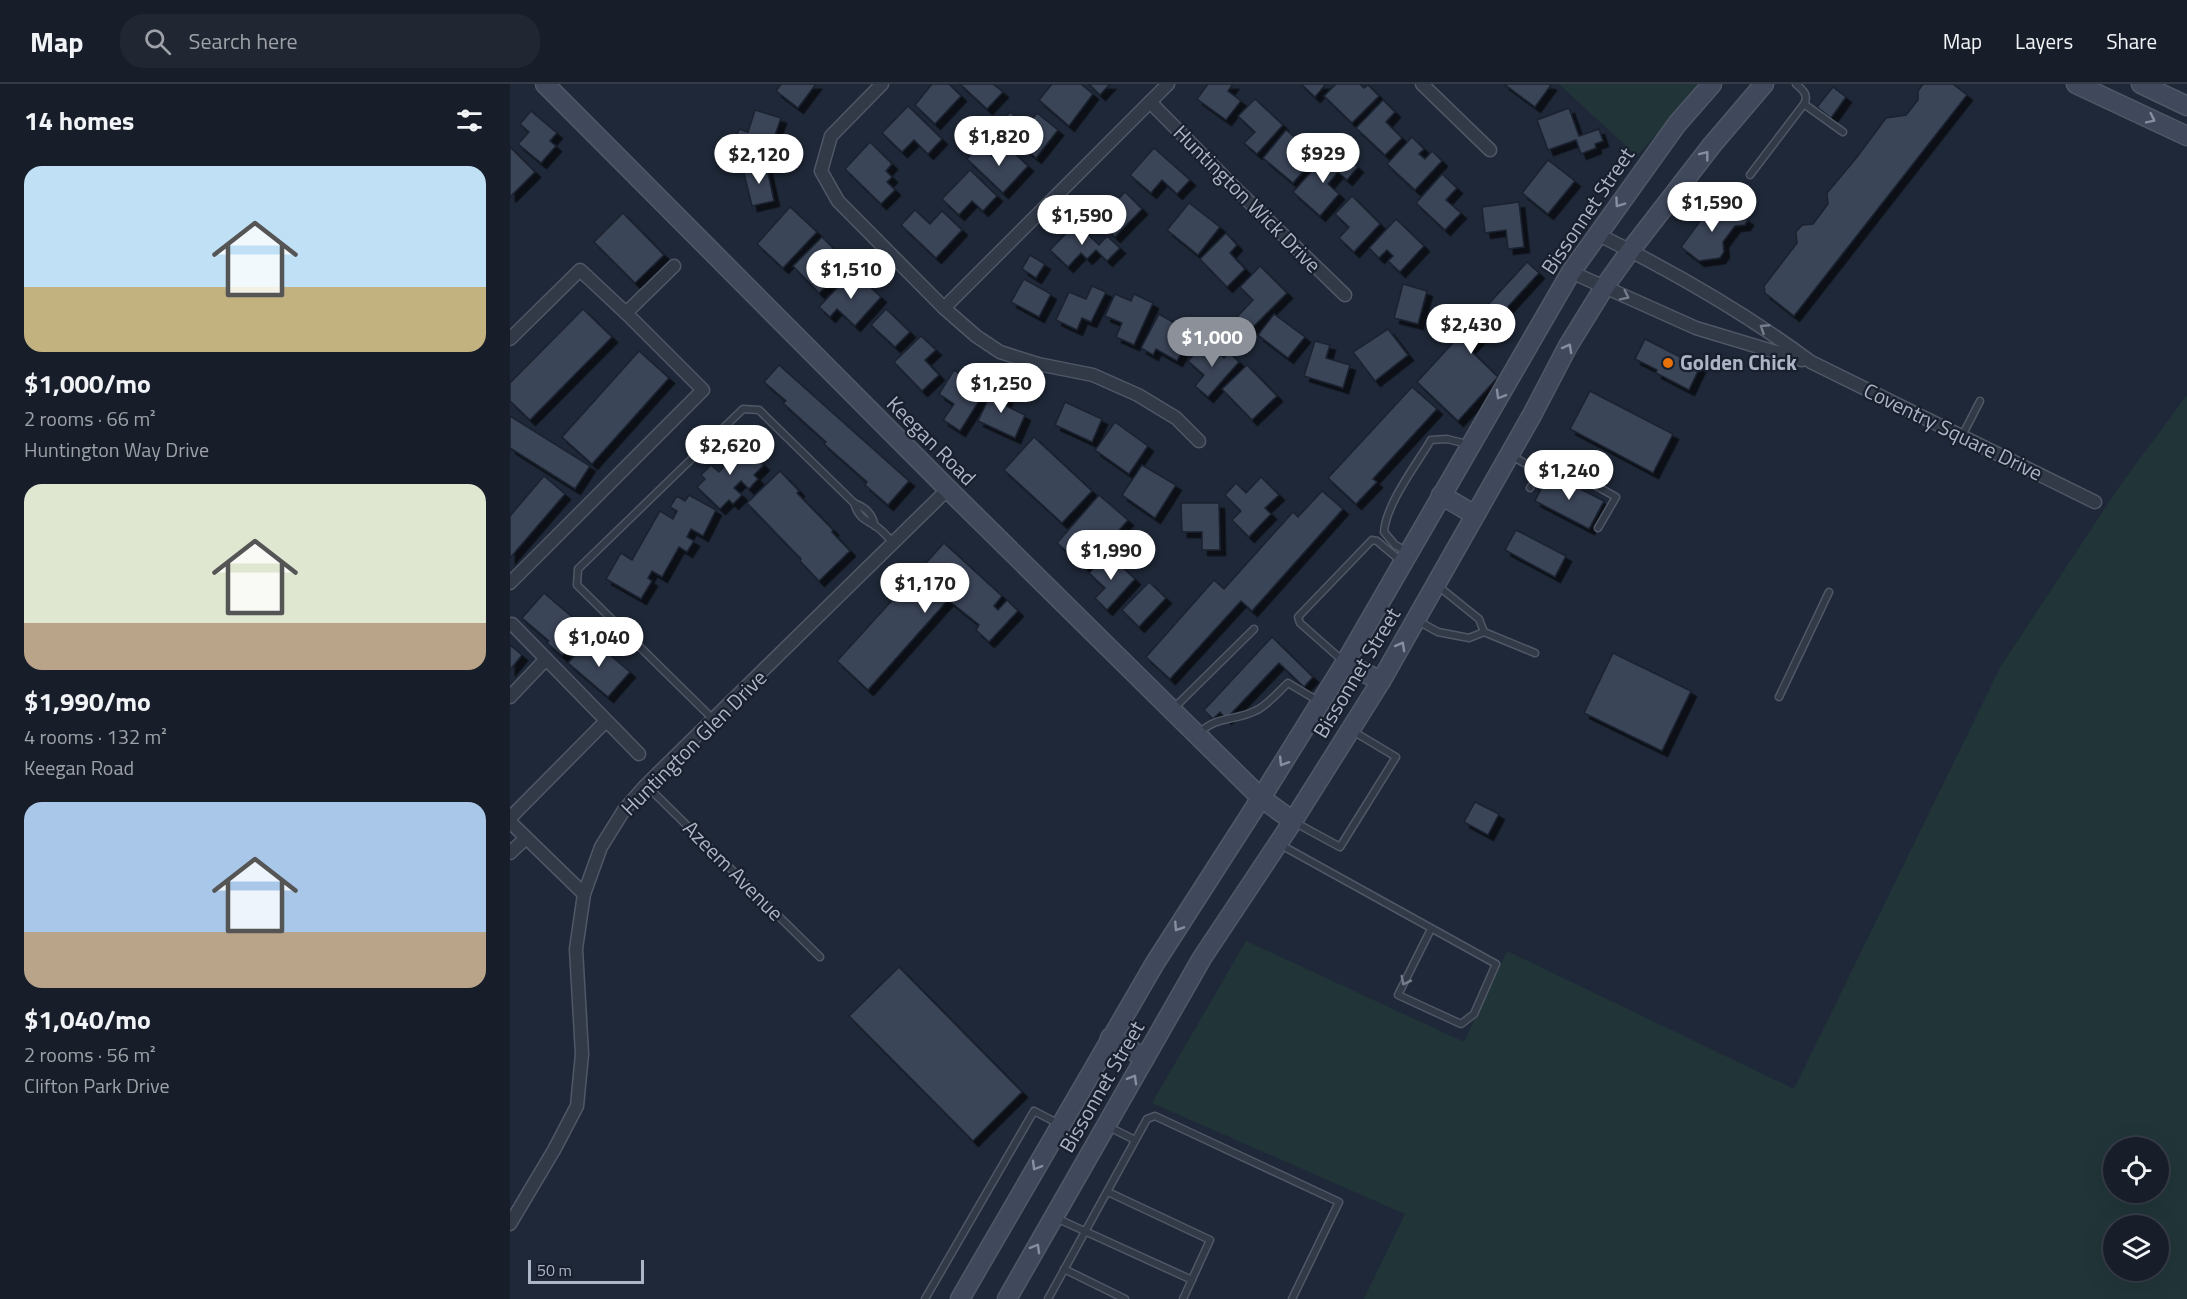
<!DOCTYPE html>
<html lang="en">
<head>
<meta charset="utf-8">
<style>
  body { margin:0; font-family:"Titillium Web",sans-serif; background:#202732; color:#f1f3f6; height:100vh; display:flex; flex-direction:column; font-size:22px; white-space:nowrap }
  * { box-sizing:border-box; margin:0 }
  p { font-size:20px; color:#9ea2a8 }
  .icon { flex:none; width:33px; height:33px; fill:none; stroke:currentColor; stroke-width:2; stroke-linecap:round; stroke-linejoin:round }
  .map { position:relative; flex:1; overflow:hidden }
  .details { display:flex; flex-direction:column; background:#171e2a; width:510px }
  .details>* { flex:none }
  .tools { position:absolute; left:1593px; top:1053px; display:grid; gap:12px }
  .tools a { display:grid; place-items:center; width:66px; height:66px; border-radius:50%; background:#171e2a; box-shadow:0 6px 24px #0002,0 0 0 2px #363c47; font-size:30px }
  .scale { position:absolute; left:18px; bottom:15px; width:116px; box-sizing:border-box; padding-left:6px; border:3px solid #acb4c5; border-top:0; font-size:16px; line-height:21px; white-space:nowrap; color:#acb4c5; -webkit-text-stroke:4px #181f2d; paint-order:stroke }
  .price { position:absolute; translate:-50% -51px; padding:0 14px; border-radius:21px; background:#fff; color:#222; font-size:20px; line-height:39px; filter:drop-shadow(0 2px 3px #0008) }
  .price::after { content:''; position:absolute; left:50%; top:36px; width:18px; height:14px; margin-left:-9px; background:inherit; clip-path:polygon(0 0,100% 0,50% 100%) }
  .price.active { background:#8c9099; color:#fff }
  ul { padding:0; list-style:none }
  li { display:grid; align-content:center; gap:12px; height:318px; padding:0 24px }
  li span { display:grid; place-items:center; height:186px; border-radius:18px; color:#555 }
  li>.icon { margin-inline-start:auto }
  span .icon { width:108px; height:108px; fill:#fffc; stroke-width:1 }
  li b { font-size:26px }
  h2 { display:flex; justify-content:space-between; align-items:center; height:72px; padding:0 24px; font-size:26px }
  header { display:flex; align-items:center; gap:36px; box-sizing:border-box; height:84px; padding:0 30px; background:#171e2a; border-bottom:2px solid #363c47 }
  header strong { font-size:28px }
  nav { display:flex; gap:33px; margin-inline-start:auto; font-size:21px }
  .search { width:420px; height:54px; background:#202732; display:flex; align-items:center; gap:15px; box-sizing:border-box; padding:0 21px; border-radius:24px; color:#9ea2a8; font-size:22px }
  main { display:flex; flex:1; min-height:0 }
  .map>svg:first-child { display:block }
  .green { fill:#213539; fill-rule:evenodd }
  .building { fill:#3a4458; stroke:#1a212f; stroke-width:1.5; filter:url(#shadow) }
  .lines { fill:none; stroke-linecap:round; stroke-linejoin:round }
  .lane-casing { stroke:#505766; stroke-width:9 }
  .street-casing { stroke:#505766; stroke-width:15 }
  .secondary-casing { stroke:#505766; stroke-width:21 }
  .lane { stroke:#323a48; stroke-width:6 }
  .street { stroke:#323a48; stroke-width:12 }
  .secondary { stroke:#40495c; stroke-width:18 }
  .oneway { stroke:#868fa0 }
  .oneway2 { stroke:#757d8d }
  .food-dot { fill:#e8710a; stroke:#181f2d; stroke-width:2 }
  .labels { text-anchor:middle; stroke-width:4.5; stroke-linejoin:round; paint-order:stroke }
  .street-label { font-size:21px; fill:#acb4c5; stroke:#181f2d }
  .poi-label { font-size:21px; font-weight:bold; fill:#acb4c5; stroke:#181f2d; text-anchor:start }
</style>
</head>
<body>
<header>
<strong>Map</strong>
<div class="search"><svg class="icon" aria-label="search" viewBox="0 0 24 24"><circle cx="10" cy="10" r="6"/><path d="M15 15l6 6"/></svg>Search here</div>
<nav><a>Map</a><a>Layers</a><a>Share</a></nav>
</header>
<main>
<section class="details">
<h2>14 homes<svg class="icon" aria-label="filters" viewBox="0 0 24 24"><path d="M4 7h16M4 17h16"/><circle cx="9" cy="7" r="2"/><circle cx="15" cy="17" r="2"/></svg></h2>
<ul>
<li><span style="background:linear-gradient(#bfe0f5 65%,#c2b280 0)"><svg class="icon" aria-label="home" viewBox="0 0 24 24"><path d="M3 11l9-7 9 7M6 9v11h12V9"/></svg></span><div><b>$1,000/mo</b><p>2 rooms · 66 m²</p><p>Huntington Way Drive</p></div></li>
<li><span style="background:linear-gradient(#dfe7d0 75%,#b9a48a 0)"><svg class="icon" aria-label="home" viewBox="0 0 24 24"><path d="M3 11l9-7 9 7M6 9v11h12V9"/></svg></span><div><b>$1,990/mo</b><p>4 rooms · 132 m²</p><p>Keegan Road</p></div></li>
<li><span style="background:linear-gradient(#a9c7e8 70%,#b9a48a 0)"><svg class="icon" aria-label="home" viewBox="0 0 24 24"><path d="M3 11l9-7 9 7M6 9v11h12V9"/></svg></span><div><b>$1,040/mo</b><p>2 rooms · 56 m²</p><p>Clifton Park Drive</p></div></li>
</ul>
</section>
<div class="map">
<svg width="1677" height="1215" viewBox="0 0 1677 1215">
  <defs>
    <filter id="shadow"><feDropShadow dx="5.5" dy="5.5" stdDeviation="0" flood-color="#0009"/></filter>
  </defs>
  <rect width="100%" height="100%" fill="#1f2838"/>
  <g class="green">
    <polygon points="1049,0 1193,0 1127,72"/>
    <path d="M1677 311V1215H854L895 1130 642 1019 736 857 954 958 997 867 1284 1005 1491 582 1609 403ZM1604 1064H1648V1108H1604ZM1604 1142H1648V1186H1604Z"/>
  </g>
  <g class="building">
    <polygon points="271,0 306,0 288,24 266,7"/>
    <polygon points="422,0 439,0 451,12 425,40 405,21"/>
    <polygon points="450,0 483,0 493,8 477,25"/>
    <polygon points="542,0 571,0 583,10 559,42 529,16"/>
    <polygon points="579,0 600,0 590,11"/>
    <polygon points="698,0 723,0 718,7 731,17 716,36 687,15"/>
    <polygon points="791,0 816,0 805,13"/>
    <polygon points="826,0 850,0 854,4 858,1 869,12 842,39 814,12"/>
    <polygon points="994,0 1039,0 1041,1 1025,23"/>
    <polygon points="1413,0 1443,0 1457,11 1284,232 1255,209 1254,202 1287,159 1286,148 1292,141 1303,140 1318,120 1317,109 1347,73 1376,34 1396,31 1408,16 1408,7"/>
    <polygon points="1323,3 1336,13 1321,34 1307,23"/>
    <polygon points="745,15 773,41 747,70 734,59 745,48 728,32"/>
    <polygon points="873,16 885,28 876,38 892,54 875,71 846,44"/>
    <polygon points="398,22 432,55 418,70 404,56 392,68 372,49"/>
    <polygon points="1059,24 1069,52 1089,45 1093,57 1085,60 1086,64 1071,70 1066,56 1038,66 1027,36"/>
    <polygon points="245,26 271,34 258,71 224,60 229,45 238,48"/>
    <polygon points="21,27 47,49 40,57 46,62 31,79 8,60 19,48 10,40"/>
    <polygon points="500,28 517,42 527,29 548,46 526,74 488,43"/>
    <polygon points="776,46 807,72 783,99 753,74"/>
    <polygon points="902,53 914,65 909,70 915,75 922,67 932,77 905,106 877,80"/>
    <polygon points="360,58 382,80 376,87 382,93 377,98 385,106 371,120 335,85"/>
    <polygon points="470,61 485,75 497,62 518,82 493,109 457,75"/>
    <polygon points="0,63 25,88 1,112 0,112"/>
    <polygon points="644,64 680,96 667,110 652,96 641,109 620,91"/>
    <polygon points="816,71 830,83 838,74 848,83 837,96 828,88 818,100 829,110 810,132 783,108"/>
    <polygon points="1038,76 1065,97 1038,130 1012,109"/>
    <polygon points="256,80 264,117 242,122 233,85"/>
    <polygon points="460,86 487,112 473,127 462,117 449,131 432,115"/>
    <polygon points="932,90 947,104 936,116 951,129 935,146 906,119"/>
    <polygon points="615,108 632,125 605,153 577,127 591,112 602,122"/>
    <polygon points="842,112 870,140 844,168 829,154 839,143 825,130"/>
    <polygon points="1009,118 1014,163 998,165 996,146 975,149 972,123"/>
    <polygon points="1218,118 1219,129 1226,134 1234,133 1238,136 1235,141 1225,142 1213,158 1214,168 1210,174 1189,177 1171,163 1202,121"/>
    <polygon points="679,119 710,143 688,171 657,146"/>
    <polygon points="280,123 307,148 273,184 247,160"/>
    <polygon points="405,126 420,140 432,127 452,146 426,174 391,141"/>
    <polygon points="113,129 154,171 125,199 84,158"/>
    <polygon points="886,135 914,162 890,188 878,177 883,172 877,166 869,174 859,164"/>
    <polygon points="566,139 589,161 597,152 610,164 597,177 586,166 577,175 571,169 558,183 540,166"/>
    <polygon points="716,149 727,161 720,169 735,185 717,203 690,175"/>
    <polygon points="312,153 326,167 315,178 328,191 309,209 283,182"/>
    <polygon points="520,171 535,180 526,194 512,185"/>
    <polygon points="1017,178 1029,189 959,265 988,293 948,337 907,298"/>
    <polygon points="750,182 777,209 739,247 726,234 743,216 730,203"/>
    <polygon points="341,189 356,203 358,201 371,213 345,242 327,225 320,233 309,223"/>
    <polygon points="514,195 541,210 529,233 501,218"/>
    <polygon points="893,200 917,207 908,240 884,234"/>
    <polygon points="582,202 596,208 581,238 572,234 567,246 546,236 559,208 576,215"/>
    <polygon points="605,210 621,217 624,210 643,219 624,261 606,253 612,239 595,232"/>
    <polygon points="73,225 102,253 20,336 0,317 0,299"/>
    <polygon points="376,225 400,248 385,263 361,241"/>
    <polygon points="649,230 682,249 667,277 646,265 643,271 631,264"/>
    <polygon points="764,230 795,253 778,274 748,251"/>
    <polygon points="878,245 898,271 865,297 843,268"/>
    <polygon points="411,252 426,266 415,276 429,291 412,307 384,278"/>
    <polygon points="1135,255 1190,283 1179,306 1146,289 1147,286 1125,275"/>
    <polygon points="696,257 714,274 719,268 729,278 698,313 685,302 694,291 678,277"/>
    <polygon points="805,257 820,261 816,274 840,281 833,304 794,292"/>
    <polygon points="129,267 159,294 82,380 52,353"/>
    <polygon points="269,281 399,397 378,421 355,401 357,398 314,360 316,358 273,319 276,317 254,298"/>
    <polygon points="737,281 767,312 742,336 712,305"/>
    <polygon points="444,286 476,306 450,347 433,336 444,320 429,310"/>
    <polygon points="485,301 500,308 494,321 515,331 505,354 468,337"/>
    <polygon points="902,303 927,325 863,395 867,398 846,420 818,394"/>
    <polygon points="1080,307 1163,350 1143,389 1060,345"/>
    <polygon points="555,318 592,335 582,358 545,341"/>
    <polygon points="0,332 80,382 65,405 0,364"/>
    <polygon points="605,338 638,362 619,390 585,366"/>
    <polygon points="524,353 582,407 552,439 494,386"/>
    <polygon points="231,359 254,381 244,391 248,395 239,405 231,397 224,404 232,411 223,420 219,416 210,425 187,403 195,395 191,391 201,381 209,388 215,381 208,374 217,365 222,369"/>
    <polygon points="632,381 666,401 645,434 612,411"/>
    <polygon points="270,387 289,407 287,409 323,446 322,448 340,467 309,497 290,477 291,475 237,419"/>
    <polygon points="1039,389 1094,417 1079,445 1025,417"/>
    <polygon points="34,392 55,410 0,474 0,432"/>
    <polygon points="751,393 769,411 755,424 761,430 739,453 722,436 731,427 715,411 726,399 736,409"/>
    <polygon points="812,407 833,425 742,527 731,517 660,595 636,573 704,496 714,505 783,428 788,433"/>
    <polygon points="179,411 206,426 193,452 181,445 177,453 184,457 177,468 169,463 152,493 142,487 138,494 142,497 131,515 96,495 111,469 122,476 150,427 163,435 167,427 160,423 167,412 175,417"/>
    <polygon points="589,411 618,436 576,484 547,459"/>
    <polygon points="671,419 709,419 710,466 692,466 692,448 672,448"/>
    <polygon points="1006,446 1056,472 1045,493 995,466"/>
    <polygon points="434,459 492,512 484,522 488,526 497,516 508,527 479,558 466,546 469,541 438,516 358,606 327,577"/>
    <polygon points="598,470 625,495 597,526 585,514 595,504 579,489"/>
    <polygon points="639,498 656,514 629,543 612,526"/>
    <polygon points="34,509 75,544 52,572 37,559 39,557 12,534"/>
    <polygon points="762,553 803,593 794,603 769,579 716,635 710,628 703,635 694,626"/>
    <polygon points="80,554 120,588 98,613 58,579"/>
    <polygon points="0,561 12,571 0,586"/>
    <polygon points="1103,569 1181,607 1152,667 1074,629"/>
    <polygon points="965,718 989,730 978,751 954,738"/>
    <polygon points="389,883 512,1008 463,1057 339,932"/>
  </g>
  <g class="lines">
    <defs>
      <g id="lane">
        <polyline points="1294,20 1333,48"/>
        <path d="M1240 91 1294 20C1299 11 1293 6 1286 0"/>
        <polyline points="1452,352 1470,317"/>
        <polyline points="1002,372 1030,388"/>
        <polyline points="1020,404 1038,375 1106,413 1088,444"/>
        <path d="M344 419C348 432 353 435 364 441 371 445 378 453 383 459"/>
        <path d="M898 468 885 461 874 448C876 420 906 381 921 356L937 355 957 360"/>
        <polyline points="908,537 928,548 959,554 974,548 969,535 928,502"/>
        <polyline points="974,548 1025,569"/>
        <polyline points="833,577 790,539 788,533 862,456 867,457 892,478"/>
        <polyline points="1269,613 1319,508"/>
        <polyline points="664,624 744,545"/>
        <path d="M204 636 67 501 68 485 233 325 249 326 344 419C356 424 362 429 365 442"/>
        <path d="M689 650C704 632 725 637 745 627 757 622 768 608 778 599L810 618"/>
        <polyline points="136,701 310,873"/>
        <polyline points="786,739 830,763 886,673 841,646"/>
        <polyline points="771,761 986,880 964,930 951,940 888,911 921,845"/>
        <polyline points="599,1043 625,1056"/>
        <polyline points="598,1108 700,1156 673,1215"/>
        <polyline points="546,1134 682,1196"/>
        <polyline points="554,1185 615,1215"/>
        <polyline points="415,1215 524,1027 549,1040"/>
        <polyline points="538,1215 637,1035 645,1032 829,1118 782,1215"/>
      </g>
      <g id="street">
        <polyline points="372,0 321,52 311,87 328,117 434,224 466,252 490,268 528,280 583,291 628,311 666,334 689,357"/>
        <polyline points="912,0 980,66"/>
        <polyline points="640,18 728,107 835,211"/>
        <path d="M1087 150C1162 187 1234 228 1301 278L1585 418"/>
        <polyline points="1061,188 1186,244 1292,276"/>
        <polyline points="434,224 658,0"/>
        <polyline points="116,229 164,182"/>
        <polyline points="0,255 70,186 116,229 193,306 0,499"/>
        <polyline points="2,540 129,670"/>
        <polyline points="0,613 36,575"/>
        <polyline points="0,734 96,637"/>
        <polyline points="0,738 74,810"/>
        <polyline points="0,769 16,754"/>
        <polyline points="0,1140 44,1066 67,1022 72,970 66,865 74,810 91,763 114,726 136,701 438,405"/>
      </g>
      <g id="secondary">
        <polyline points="35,0 438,405 751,714 783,737"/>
        <polyline points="1566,0 1677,52"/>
        <polyline points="1631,0 1677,22"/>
        <polyline points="931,411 965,431"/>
        <polyline points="835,579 871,597"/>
        <polyline points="600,954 635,974"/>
        <polyline points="450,1215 645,879 751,714 835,579 1061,188 1167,40 1202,0"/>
        <polyline points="497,1215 692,874 783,737 871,597 1022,331 1058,262 1095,202 1120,167 1202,61 1254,0"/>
      </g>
    </defs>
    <use href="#lane" class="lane-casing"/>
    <use href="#street" class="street-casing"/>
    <use href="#secondary" class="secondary-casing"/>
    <use href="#lane" class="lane"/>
    <use href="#street" class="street"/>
    <use href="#secondary" class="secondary"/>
  </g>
  <defs><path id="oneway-chevron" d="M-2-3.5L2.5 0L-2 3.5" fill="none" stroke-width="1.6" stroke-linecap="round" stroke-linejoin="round" transform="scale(1.5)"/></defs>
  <g class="oneway">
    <use href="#oneway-chevron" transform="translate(1641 35) rotate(26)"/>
    <use href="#oneway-chevron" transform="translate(1195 71) rotate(-52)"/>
    <use href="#oneway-chevron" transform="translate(1109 119) rotate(125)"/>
    <use href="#oneway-chevron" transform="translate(1058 264) rotate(-61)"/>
    <use href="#oneway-chevron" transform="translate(990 311) rotate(120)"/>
    <use href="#oneway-chevron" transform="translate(891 562) rotate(-61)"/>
    <use href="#oneway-chevron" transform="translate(773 678) rotate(122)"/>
    <use href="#oneway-chevron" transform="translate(668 843) rotate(123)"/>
    <use href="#oneway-chevron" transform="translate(623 995) rotate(-60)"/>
    <use href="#oneway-chevron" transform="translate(526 1082) rotate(120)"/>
    <use href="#oneway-chevron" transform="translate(526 1164) rotate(-60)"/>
  </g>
  <g class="oneway2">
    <use href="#oneway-chevron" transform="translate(1115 212) rotate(26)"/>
    <use href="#oneway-chevron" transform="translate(1254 244) rotate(-147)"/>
    <use href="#oneway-chevron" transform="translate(895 897) rotate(117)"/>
  </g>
  <circle class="food-dot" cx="1158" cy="279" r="6"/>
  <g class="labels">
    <g class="street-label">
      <text transform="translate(737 115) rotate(45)" y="7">Huntington Wick Drive</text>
      <text transform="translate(1078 127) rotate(-56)" y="7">Bissonnet Street</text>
      <text transform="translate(1443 348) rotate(26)" y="7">Coventry Square Drive</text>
      <text transform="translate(421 357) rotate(45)" y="7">Keegan Road</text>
      <text transform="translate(847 589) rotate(-59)" y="7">Bissonnet Street</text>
      <text transform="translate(184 659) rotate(-45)" y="7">Huntington Glen Drive</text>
      <text transform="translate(223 787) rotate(45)" y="7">Azeem Avenue</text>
      <text transform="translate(592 1003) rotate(-60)" y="7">Bissonnet Street</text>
    </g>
    <g class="poi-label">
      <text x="1170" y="286">Golden Chick</text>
    </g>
  </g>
</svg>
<div class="tools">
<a><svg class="icon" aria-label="locate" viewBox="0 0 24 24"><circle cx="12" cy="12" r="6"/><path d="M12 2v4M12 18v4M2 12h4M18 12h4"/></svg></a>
<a><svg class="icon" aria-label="layers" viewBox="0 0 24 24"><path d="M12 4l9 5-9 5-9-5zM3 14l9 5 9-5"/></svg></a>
</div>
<div class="scale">50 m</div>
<b class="price" style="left:489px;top:83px">$1,820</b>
<b class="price" style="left:813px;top:100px">$929</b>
<b class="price" style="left:249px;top:101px">$2,120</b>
<b class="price" style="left:1202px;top:149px">$1,590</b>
<b class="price" style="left:572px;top:162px">$1,590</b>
<b class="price" style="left:341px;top:216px">$1,510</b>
<b class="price" style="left:961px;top:271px">$2,430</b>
<b class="price active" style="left:702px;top:284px">$1,000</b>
<b class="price" style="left:491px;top:330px">$1,250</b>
<b class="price" style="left:220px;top:392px">$2,620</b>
<b class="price" style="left:1059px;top:417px">$1,240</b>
<b class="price" style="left:601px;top:497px">$1,990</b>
<b class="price" style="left:415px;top:530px">$1,170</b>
<b class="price" style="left:89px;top:584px">$1,040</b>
</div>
</main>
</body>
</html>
